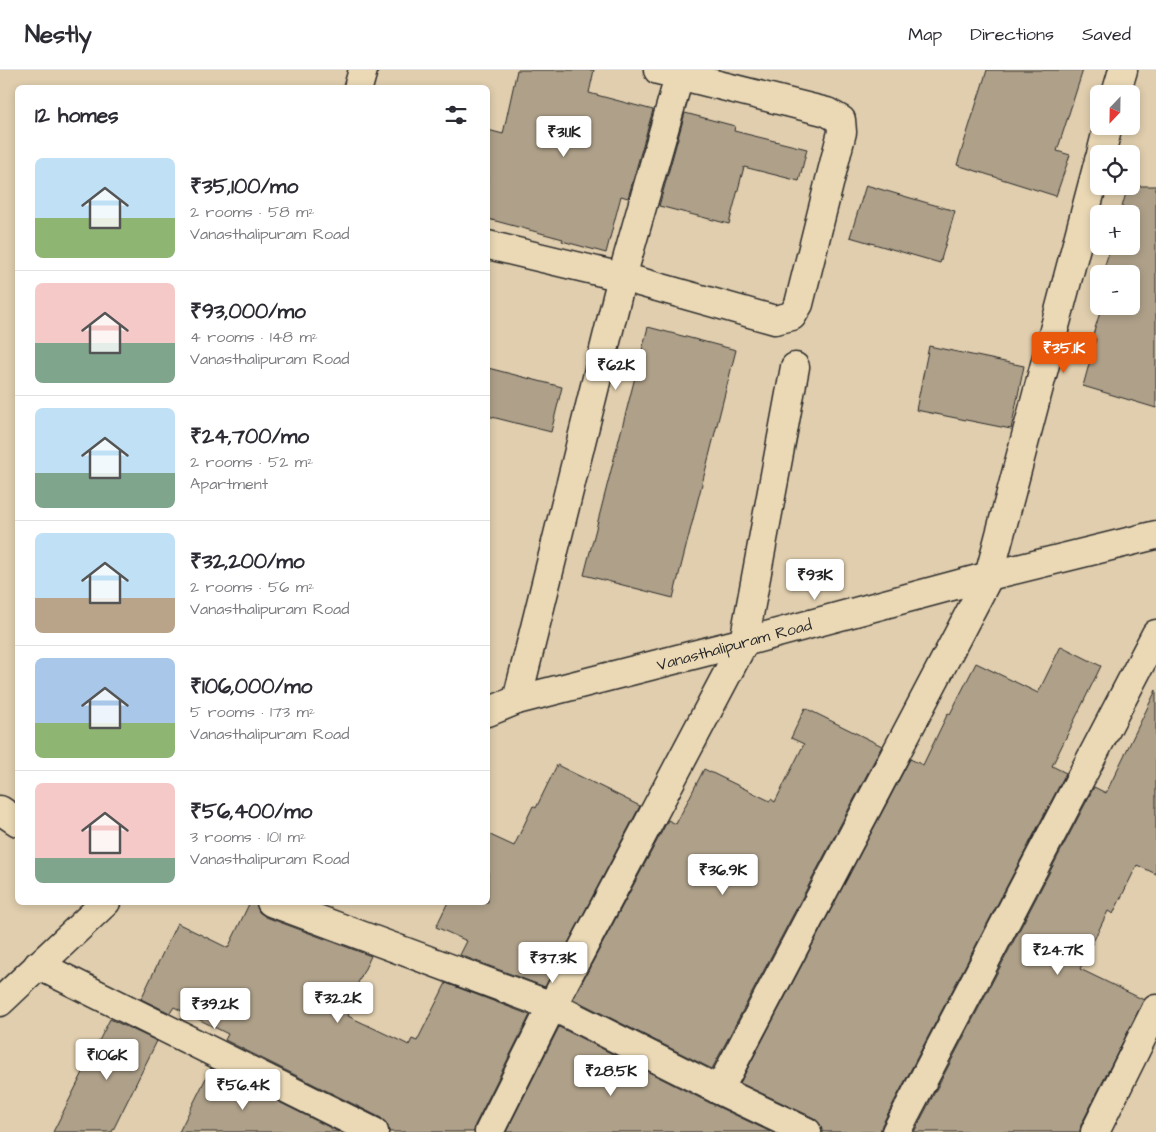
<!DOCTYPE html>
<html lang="en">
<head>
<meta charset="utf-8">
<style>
  body { margin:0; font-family:"Architects Daughter",sans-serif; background:#f7f7f7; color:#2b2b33; height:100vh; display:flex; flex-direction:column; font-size:19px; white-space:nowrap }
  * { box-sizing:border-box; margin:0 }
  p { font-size:16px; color:#7c7c81 }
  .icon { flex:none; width:28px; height:28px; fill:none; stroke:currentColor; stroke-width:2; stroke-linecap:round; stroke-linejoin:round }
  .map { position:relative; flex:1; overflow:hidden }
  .details { position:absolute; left:15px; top:15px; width:475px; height:820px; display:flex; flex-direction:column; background:#fff; border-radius:8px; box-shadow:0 2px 8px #0003 }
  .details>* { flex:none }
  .needle { width:32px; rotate:202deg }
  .controls { position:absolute; left:1090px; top:15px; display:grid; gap:10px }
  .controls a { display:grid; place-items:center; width:50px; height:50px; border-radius:8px; background:#fff; box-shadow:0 2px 8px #0003; font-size:25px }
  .price { position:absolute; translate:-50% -42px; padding:0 11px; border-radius:5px; background:#fff; color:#222; font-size:16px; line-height:32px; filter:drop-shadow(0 1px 2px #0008) }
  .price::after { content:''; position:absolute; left:50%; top:30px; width:15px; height:11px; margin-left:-8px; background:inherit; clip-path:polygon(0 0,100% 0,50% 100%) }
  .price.current { background:#ea580c; color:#fff }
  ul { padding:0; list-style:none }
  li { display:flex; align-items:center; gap:15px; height:125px; padding:0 20px }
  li+li { border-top:1px solid #e1e1e2 }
  li span { display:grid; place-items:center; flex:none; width:140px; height:100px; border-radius:8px; color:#555 }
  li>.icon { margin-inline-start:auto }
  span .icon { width:60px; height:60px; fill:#fffc; stroke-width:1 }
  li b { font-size:21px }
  h2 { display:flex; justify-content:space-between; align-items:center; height:60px; padding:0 20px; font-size:21px }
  header { display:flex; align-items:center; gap:30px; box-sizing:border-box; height:70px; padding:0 25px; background:#fff; border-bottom:1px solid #e1e1e2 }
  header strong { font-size:24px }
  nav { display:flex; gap:28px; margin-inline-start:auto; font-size:18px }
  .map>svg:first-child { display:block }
  .building { fill:#aea089; stroke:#2b2b2b }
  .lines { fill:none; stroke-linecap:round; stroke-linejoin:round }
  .minor-casing { stroke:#2b2b2b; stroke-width:31 }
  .minor { stroke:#ebd9b6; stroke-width:28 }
  .labels { text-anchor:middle; stroke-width:4; stroke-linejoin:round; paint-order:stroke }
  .street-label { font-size:16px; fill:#2b2b2b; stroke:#ebd9b6 }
</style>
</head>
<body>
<header>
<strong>Nestly</strong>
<nav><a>Map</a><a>Directions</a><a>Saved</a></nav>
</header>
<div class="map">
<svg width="1156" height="1062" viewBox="0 0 1156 1062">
  <rect width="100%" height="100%" fill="#e0ceae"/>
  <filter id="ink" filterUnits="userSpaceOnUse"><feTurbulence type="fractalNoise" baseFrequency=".02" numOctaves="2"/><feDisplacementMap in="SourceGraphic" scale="10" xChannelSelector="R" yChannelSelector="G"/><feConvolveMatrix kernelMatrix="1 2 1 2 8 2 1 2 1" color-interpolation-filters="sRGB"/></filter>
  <g filter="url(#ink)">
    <g class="building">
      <polygon points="517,0 594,0 589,23 653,40 628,128 621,126 606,183 562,171 563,169 488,149 488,60 503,64"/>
      <polygon points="987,0 1083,0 1057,81 1070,85 1056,126 957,95"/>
      <polygon points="685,43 735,56 734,61 807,79 799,111 744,97 729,154 659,136"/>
      <polygon points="866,115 955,141 940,193 850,167"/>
      <polygon points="1128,116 1156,116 1156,338 1083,316 1096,269 1092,268 1102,236 1131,236 1131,204 1102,204 1111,176 1131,176 1131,144 1120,144"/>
      <polygon points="648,257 736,280 673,528 584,505"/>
      <polygon points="929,276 1024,296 1011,359 916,340"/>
      <polygon points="488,298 562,317 551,362 488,346"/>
      <polygon points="1061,576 1101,596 1052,696 1066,703 882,1055 880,1062 822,1062 820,1054 814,1048 740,1013 910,689 923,695 948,643 950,644 976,593 1038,623"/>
      <polygon points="1156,620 1156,804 1137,795 1113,844 1108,841 1080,899 1144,930 1081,1055 1080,1062 914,1062 1094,717 1106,723"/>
      <polygon points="805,638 882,676 712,999 573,929 668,750 676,754 704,699 770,731 771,729 775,732 804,674 791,668"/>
      <polygon points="557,695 640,736 545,917 460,885 467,871 436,857 448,832 488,832 488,764 514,776 533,736 536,738"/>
      <polygon points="250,832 256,832 259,842 266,847 371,886 344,942 349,944 348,946 409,975 412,969 417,971 446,913 530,945 475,1055 474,1062 389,1062 387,1054 381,1048 225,970 228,964 174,937 170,943 141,929 177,853 228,878"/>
      <polygon points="110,949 157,971 112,1062 53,1062"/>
      <polygon points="559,957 712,1034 771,1062 506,1062"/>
      <polygon points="211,998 339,1062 179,1062"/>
    </g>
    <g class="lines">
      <defs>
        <g id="minor">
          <polyline points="358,18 363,0"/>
          <polyline points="1116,24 1123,0"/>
          <polyline points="1101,84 1108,56"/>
          <polyline points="488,175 622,207 775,250 792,246 799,234 842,62 841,50 827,42 658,0"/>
          <polyline points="517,630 622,207 681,0"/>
          <polyline points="488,642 517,630 744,572 989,506 1156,465"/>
          <polyline points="0,740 18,752"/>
          <polyline points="271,832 552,936 719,1020 807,1062"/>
          <polyline points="38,895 374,1062"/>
          <polyline points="0,932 106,832"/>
          <polyline points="719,1020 989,506 1099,90"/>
          <polyline points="489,1062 552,936 744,572 795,297"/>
          <polyline points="896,1062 1156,564"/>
          <polyline points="1095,1062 1156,939"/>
        </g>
      </defs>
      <use href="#minor" class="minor-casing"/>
      <use href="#minor" class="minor"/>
    </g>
  </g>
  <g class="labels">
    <g class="street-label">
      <text transform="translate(734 574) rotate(-15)" y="6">Vanasthalipuram Road</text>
    </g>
  </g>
</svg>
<div class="controls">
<a><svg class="needle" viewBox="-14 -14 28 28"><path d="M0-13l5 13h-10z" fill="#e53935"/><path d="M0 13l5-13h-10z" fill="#7c7c81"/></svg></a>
<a><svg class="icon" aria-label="locate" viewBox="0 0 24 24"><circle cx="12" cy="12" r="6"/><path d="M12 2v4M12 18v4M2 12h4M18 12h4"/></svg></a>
<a>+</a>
<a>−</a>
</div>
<b class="price" style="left:564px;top:88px">₹31.1K</b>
<b class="price current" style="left:1064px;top:304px">₹35.1K</b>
<b class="price" style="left:616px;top:321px">₹62K</b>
<b class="price" style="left:815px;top:531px">₹93K</b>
<b class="price" style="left:723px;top:826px">₹36.9K</b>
<b class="price" style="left:1058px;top:906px">₹24.7K</b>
<b class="price" style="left:553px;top:914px">₹37.3K</b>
<b class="price" style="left:338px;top:954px">₹32.2K</b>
<b class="price" style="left:215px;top:960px">₹39.2K</b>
<b class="price" style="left:107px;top:1011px">₹106K</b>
<b class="price" style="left:611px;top:1027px">₹28.5K</b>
<b class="price" style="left:243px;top:1041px">₹56.4K</b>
<section class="details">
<h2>12 homes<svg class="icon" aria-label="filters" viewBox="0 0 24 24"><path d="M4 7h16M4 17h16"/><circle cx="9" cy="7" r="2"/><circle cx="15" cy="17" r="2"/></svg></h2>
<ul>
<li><span style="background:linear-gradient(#bfe0f5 60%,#8fb573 0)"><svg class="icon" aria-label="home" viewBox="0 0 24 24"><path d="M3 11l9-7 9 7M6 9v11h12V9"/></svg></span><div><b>₹35,100/mo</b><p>2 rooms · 58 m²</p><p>Vanasthalipuram Road</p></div></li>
<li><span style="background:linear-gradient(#f6c9c9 60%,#7fa58c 0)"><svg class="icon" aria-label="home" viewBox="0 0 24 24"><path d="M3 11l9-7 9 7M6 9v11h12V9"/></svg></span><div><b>₹93,000/mo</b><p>4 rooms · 148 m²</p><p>Vanasthalipuram Road</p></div></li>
<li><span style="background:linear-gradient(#bfe0f5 65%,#7fa58c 0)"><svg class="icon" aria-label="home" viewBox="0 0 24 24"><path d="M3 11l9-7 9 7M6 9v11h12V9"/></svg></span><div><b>₹24,700/mo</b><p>2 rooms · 52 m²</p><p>Apartment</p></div></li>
<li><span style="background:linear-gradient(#bfe0f5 65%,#b9a48a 0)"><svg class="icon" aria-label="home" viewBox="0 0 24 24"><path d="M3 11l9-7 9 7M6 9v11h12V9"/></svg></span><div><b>₹32,200/mo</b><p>2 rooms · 56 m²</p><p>Vanasthalipuram Road</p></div></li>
<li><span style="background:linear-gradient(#a9c7e8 65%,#8fb573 0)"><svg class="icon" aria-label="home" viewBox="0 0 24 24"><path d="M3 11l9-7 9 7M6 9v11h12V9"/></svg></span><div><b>₹106,000/mo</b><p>5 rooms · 173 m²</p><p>Vanasthalipuram Road</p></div></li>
<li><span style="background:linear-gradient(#f6c9c9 75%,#7fa58c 0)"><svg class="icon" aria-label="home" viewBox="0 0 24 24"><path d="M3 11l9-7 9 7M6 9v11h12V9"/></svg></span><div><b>₹56,400/mo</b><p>3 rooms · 101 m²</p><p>Vanasthalipuram Road</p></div></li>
</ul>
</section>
</div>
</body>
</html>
